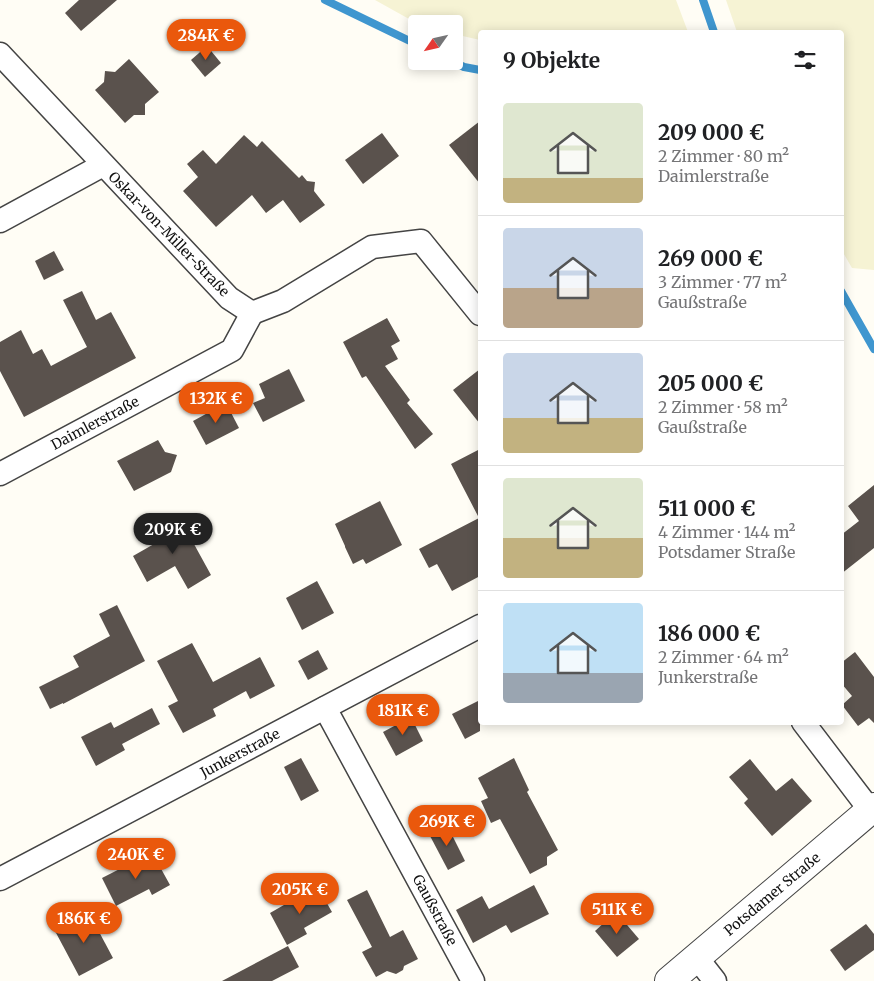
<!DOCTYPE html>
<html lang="de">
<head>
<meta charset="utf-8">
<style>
  body { margin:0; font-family:Merriweather,serif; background:#f2f2f2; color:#202124; height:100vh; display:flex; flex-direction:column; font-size:19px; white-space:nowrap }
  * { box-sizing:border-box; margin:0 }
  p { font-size:16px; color:#757577 }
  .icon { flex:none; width:28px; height:28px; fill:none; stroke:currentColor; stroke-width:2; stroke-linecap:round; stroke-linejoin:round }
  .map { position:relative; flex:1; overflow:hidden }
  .side { position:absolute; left:478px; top:30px; width:366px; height:695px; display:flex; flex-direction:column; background:#fff; border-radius:5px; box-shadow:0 2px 12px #0003 }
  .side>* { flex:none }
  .needle { width:32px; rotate:236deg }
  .controls { position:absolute; left:408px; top:15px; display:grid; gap:10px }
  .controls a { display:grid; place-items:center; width:55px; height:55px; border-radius:5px; background:#fff; box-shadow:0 2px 12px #0003; font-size:25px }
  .price { position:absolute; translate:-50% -42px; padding:0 11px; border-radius:18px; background:#ea580c; color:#fff; font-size:16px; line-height:32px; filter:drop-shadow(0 1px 2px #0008) }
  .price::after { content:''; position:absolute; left:50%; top:30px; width:15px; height:11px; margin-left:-8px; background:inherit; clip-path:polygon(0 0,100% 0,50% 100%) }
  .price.current { background:#222; color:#fff }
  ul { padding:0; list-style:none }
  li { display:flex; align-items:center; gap:15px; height:125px; padding:0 25px }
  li+li { border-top:1px solid #e0e0e0 }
  li span { display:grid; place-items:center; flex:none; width:140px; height:100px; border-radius:5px; color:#555 }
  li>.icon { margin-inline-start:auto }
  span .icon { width:60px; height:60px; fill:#fffc; stroke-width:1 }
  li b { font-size:21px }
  h2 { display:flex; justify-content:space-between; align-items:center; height:60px; padding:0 25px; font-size:21px }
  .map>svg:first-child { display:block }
  .farmland { fill:#f6f3d4 }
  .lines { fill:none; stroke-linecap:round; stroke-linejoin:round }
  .stream { stroke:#3f96cf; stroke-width:8 }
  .building { fill:#5a524d }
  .minor-casing { stroke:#444; stroke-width:25 }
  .tertiary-casing { stroke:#444; stroke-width:30 }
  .minor { stroke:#fff; stroke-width:22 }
  .tertiary { stroke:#fff; stroke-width:28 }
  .labels { text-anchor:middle; stroke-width:5; stroke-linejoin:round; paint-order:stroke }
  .street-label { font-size:14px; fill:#111; stroke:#fff }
</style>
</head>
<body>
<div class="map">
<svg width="874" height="981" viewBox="0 0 874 981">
  <rect width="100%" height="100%" fill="#fffdf5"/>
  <g class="farmland">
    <polygon points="375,0 676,0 688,32 480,32 480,40 454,34 454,24 418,24"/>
    <polygon points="726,0 874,0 874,270 852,268 841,249 841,32 737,32"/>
  </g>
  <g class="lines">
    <g class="stream">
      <polyline points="325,0 416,44"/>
      <polyline points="703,0 714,32"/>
      <polyline points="451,61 464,67 480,70"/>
      <polyline points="841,291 874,349"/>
    </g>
  </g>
  <g class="building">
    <polygon points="79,0 117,0 81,31 65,13"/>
    <polygon points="207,46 221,63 205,77 191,60"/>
    <polygon points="129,59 159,92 145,104 145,115 134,115 125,123 95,90 104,82 105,71 115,72"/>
    <polygon points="480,121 480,184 449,145"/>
    <polygon points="382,133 399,156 363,184 345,160"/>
    <polygon points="244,135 257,147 262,141 299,178 302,175 307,181 315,182 314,191 325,205 300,223 283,200 266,213 252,195 216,227 183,191 198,177 187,164 203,150 216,164"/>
    <polygon points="54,251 64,270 44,280 35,261"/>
    <polygon points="82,291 96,320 111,312 136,358 24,417 0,371 0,342 21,330 33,354 42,349 51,366 87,347 63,300"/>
    <polygon points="387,318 400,341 391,346 398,359 385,366 410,400 407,403 433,434 415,449 366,376 362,378 343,342"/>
    <polygon points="289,369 305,401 263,422 253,403 265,398 259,384"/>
    <polygon points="480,369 480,424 453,390"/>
    <polygon points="226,403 239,428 206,445 193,421"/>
    <polygon points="158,440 165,452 177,455 171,472 134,491 117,461"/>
    <polygon points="480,449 480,576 452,591 437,564 429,568 419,549 479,518 451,464"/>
    <polygon points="874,485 874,548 841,574 841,535 859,521 848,506"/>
    <polygon points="380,501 402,545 366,564 363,559 353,564 345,547 345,546 335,524"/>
    <polygon points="178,515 211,575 188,589 175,566 147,582 133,556 161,540 155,528"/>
    <polygon points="317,581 334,613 302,630 286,598"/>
    <polygon points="117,605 145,661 63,704 63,703 50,709 39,687 79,667 73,656 110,636 99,614"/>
    <polygon points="192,643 213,682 260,657 275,686 250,699 246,691 213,709 216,716 183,733 168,706 178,701 157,661"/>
    <polygon points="318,650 328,669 308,680 298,661"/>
    <polygon points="855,652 874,677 874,723 869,718 858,726 842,705 852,696 841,683 841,663"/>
    <polygon points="480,700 480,731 465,739 452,714"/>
    <polygon points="152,708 160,724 122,744 125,750 96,766 81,737 111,722 114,728"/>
    <polygon points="411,717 423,741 396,756 383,732"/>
    <polygon points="301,758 319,791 301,801 284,767"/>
    <polygon points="514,758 529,790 527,792 558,850 547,857 547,865 530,874 500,819 491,823 481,801 488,798 478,778"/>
    <polygon points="750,759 776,791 792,778 812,801 772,836 744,803 748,799 729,777"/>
    <polygon points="447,825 465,861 448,870 429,834"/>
    <polygon points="145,856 146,860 154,856 170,885 152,895 149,889 116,906 102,878"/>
    <polygon points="534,885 549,914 511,933 506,925 473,943 456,910 482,896 489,909"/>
    <polygon points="317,886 332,912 304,928 307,934 287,945 270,913"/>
    <polygon points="367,890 390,937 403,930 418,959 404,966 403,970 396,974 387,971 376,977 362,952 372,947 347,900"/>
    <polygon points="616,912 639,939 617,957 595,931"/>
    <polygon points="89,913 113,958 79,976 55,931"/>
    <polygon points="866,924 874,934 874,950 845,971 830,950"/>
    <polygon points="288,946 299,967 272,981 222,981"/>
  </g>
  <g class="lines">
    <defs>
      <g id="minor">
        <polyline points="0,54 229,298 252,313 283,301 372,247 421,241 480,314"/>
        <polyline points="0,221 103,165"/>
        <polyline points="0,474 232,350 252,313"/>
        <polyline points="325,708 473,981"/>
        <polyline points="803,722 870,810"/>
        <polyline points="0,879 480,626"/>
        <polyline points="697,958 715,981"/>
      </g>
      <polyline id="tertiary" points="669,981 874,807"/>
    </defs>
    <use href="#minor" class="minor-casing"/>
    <use href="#tertiary" class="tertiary-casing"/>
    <use href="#minor" class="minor"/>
    <use href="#tertiary" class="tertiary"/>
  </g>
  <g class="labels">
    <g class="street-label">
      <text transform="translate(169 234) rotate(46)" y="5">Oskar-von-Miller-Straße</text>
      <text transform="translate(95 423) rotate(-28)" y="5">Daimlerstraße</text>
      <text transform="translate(240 753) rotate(-28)" y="5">Junkerstraße</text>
      <text transform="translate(772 894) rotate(-40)" y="5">Potsdamer Straße</text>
      <text transform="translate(435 910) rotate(62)" y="5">Gaußstraße</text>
    </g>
  </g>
</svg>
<div class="controls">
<a><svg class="needle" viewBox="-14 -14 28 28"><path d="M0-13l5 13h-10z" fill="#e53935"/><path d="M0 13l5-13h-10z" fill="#757577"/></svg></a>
</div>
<b class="price" style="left:206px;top:61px">284K €</b>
<b class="price" style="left:216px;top:424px">132K €</b>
<b class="price current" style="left:173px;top:555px">209K €</b>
<b class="price" style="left:403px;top:736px">181K €</b>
<b class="price" style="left:447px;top:847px">269K €</b>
<b class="price" style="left:136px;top:880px">240K €</b>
<b class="price" style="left:300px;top:915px">205K €</b>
<b class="price" style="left:617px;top:935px">511K €</b>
<b class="price" style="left:84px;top:944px">186K €</b>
<section class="side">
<h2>9 Objekte<svg class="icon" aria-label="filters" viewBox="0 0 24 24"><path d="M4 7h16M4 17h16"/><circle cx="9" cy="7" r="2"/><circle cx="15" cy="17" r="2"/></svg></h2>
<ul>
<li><span style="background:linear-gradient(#dfe7d0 75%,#c2b280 0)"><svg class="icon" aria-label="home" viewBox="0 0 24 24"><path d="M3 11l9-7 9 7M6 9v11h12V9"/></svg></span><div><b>209 000 €</b><p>2 Zimmer · 80 m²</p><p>Daimlerstraße</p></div></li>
<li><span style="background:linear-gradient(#c9d6e8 60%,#b9a48a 0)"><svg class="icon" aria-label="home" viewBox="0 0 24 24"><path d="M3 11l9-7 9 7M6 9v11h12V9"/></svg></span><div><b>269 000 €</b><p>3 Zimmer · 77 m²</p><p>Gaußstraße</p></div></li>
<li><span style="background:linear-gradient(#c9d6e8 65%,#c2b280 0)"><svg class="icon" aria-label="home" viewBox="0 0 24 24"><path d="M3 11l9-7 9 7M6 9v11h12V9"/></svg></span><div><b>205 000 €</b><p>2 Zimmer · 58 m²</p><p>Gaußstraße</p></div></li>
<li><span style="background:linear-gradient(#dfe7d0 60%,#c2b280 0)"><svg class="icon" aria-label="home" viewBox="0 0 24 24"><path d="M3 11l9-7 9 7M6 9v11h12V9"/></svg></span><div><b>511 000 €</b><p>4 Zimmer · 144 m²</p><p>Potsdamer Straße</p></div></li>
<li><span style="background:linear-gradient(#bfe0f5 70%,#9aa5b1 0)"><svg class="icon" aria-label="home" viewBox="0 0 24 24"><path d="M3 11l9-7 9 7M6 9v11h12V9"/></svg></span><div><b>186 000 €</b><p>2 Zimmer · 64 m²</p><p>Junkerstraße</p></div></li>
</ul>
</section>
</div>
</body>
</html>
